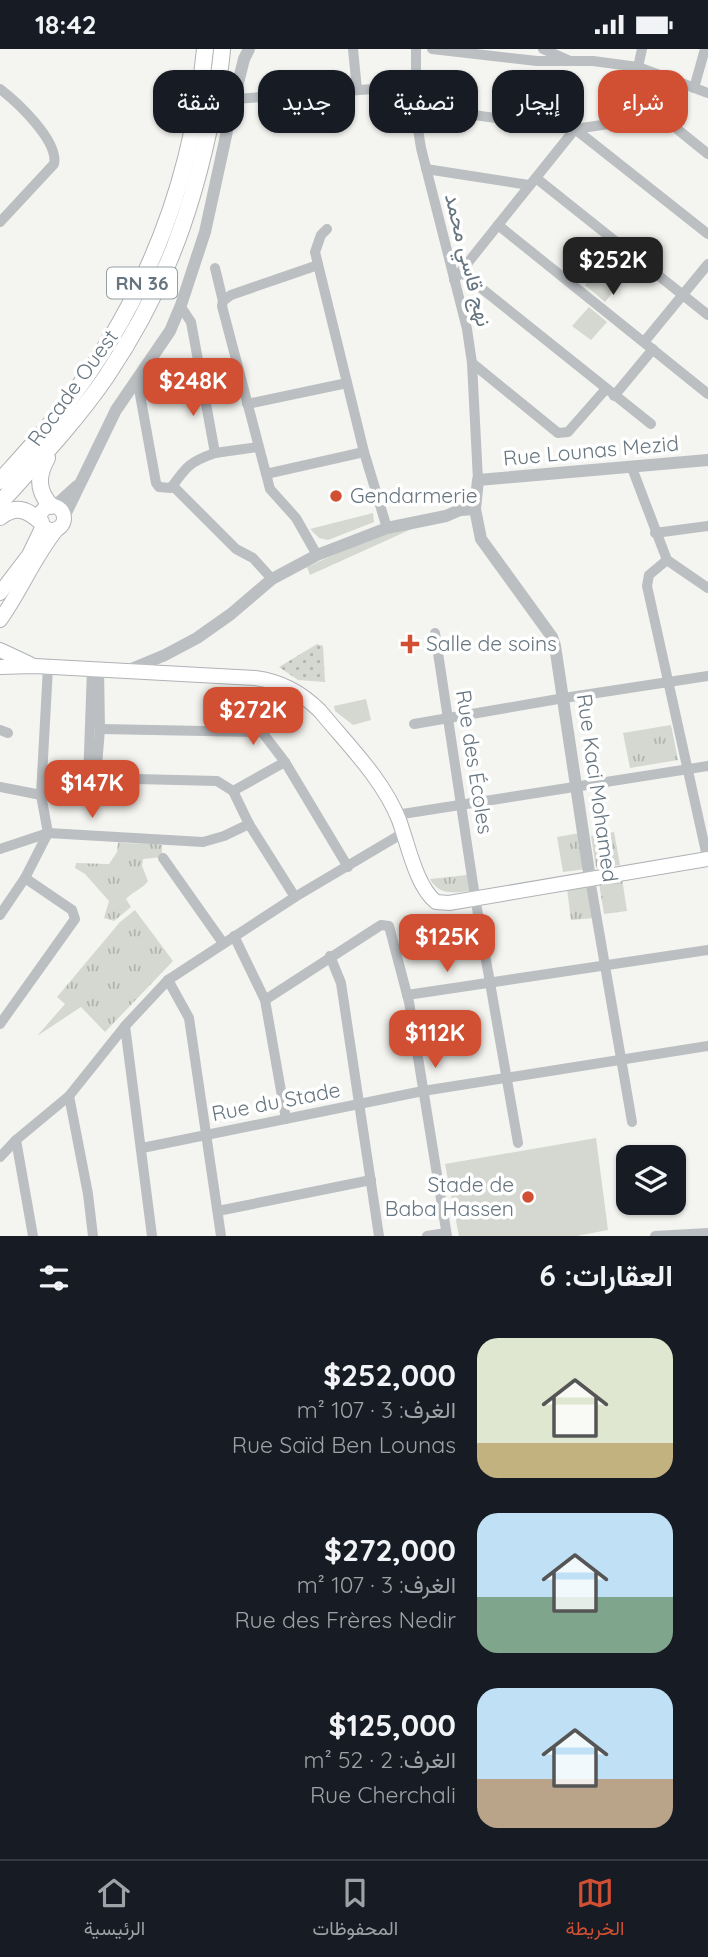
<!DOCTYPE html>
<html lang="ar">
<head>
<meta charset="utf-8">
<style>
  body { margin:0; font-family:Quicksand,Vazirmatn,sans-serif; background:#242831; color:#f1f3f6; direction:rtl; height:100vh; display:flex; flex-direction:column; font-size:26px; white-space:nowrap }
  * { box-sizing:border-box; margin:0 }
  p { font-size:23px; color:#9ea1a6 }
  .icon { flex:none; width:38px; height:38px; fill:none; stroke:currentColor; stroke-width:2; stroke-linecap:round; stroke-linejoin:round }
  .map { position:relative; height:1187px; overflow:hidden; direction:ltr }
  .panel { display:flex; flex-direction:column; background:#171b24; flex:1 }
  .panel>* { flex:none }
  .top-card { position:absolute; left:21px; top:21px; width:667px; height:63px; direction:rtl; display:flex; gap:14px }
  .fabs { position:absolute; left:616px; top:1096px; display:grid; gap:14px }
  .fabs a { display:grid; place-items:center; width:70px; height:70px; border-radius:14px; background:#171b24; box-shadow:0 2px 5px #0004; font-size:35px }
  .price { position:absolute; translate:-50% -60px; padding:0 16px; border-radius:14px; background:#d14f33; color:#fff; font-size:23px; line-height:46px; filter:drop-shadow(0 2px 4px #0008) }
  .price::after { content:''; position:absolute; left:50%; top:42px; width:21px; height:16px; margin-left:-10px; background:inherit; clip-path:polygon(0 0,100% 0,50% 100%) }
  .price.selected { background:#222; color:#fff }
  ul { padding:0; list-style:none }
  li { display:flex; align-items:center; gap:21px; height:175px; padding:0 35px }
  li span { display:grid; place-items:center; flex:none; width:196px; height:140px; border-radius:21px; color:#555 }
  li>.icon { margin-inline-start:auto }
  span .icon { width:84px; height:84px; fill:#fffc; stroke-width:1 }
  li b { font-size:30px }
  h2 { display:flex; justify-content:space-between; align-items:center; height:84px; padding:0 35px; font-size:30px }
  .pill { padding:0 24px; border-radius:21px; background:#171b24; box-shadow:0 2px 5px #0004; font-size:24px; line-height:63px }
  .pill.selected { background:#d14f33; color:#fff }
  .status { display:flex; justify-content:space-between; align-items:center; height:49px; padding:0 35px; background:#171b24; direction:ltr }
  .status svg { height:19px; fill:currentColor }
  .dock { display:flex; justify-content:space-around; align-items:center; height:98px; border-top:2px solid #363941; background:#171b24; font-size:19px; color:#9ea1a6 }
  .dock a { display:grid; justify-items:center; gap:4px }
  .dock .selected { color:#d14f33 }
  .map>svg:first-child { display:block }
  .grass { fill:#d4d8d0 }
  .park { fill:url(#park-tufts) }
  .garden { fill:url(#garden-dots) }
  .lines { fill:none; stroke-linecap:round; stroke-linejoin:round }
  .secondary-casing { stroke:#aeb3b7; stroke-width:16 }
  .trunk-casing { stroke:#afb2b5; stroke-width:18 }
  .minor { stroke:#bbbfc2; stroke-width:10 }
  .tertiary { stroke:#bbbfc2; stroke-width:12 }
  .secondary { stroke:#fff; stroke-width:14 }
  .trunk { stroke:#fff; stroke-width:16 }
  .poi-dot { fill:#d14f33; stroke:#fff; stroke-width:2.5 }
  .labels { text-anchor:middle; stroke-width:7; stroke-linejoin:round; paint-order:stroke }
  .shield { fill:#fff; stroke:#949ea5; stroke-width:2 }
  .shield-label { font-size:19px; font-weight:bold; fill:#66757f }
  .street-label { font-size:21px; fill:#66757f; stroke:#fff }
  .poi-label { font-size:21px; fill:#66757f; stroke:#fff; text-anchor:start }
</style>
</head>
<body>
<div class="status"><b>18:42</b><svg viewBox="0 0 49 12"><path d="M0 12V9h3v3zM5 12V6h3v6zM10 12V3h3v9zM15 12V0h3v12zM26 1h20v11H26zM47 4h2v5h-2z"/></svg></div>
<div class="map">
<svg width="708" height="1187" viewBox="0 0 708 1187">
  <defs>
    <pattern id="park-tufts" width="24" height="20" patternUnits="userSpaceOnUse" patternTransform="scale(1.75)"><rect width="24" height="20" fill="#d4d8d0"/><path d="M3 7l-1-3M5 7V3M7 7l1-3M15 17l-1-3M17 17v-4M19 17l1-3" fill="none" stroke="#b0b4ae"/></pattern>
    <pattern id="garden-dots" width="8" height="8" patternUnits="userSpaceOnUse" patternTransform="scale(1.75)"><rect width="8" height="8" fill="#d4d8d0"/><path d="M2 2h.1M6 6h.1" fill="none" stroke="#b0b4ae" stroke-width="1.8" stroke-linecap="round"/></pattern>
  </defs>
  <rect width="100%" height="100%" fill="#f4f4f0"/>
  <g class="grass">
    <polygon points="599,218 620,234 605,253 585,236"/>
    <polygon points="589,258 607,273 591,291 572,277"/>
    <polygon points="373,464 374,473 328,491 319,489 310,480"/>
    <path d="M416 478 310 526 307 518C344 501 375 486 416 478Z"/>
    <polygon points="366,650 371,671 353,676 335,662 334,657"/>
    <polygon points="596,1089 608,1181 577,1187 459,1187 445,1115"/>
  </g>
  <g class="park">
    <polygon points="671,676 678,711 630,719 623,684"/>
    <polygon points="614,783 620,816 596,819 591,787"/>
    <polygon points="580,784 586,820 563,823 557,788"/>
    <path d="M118 793C133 796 147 793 162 796V808L143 810 142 817 148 832C143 840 133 842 126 850L131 858 114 872 104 869 109 852 85 825 75 819 76 814 109 815 117 803Z"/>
    <path d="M467 826 469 842C453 844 439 846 430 830Z"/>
    <polygon points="622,830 627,862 604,865 599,834"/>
    <polygon points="589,838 595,869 571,871 567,840"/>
    <polygon points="135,861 173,912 105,983 81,958 37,987 65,955 57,948 120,873"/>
  </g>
  <polygon class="garden" points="317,595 323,597 325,633 298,631 279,618"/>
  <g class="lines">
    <defs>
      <g id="secondary">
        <circle cx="52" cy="469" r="12"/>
        <polyline points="0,544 29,506 43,477"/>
        <path d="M0 571C21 542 34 508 57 480"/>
        <polyline points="0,601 30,615"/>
        <path d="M0 618 35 617 255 629C280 632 302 644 320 662 347 695 383 730 399 771 408 795 416 837 436 853L449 854 708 810"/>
      </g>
      <g id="trunk">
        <path d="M47 409C37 427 37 442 51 457"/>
        <path d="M0 432C27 402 55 372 78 339 152 237 193 125 205 0"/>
        <path d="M0 454C37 413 75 373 106 328 159 249 188 176 208 84 214 56 220 28 222 0"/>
        <path d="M0 468C16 456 27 460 41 473"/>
      </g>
    </defs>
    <use href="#secondary" class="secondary-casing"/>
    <use href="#trunk" class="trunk-casing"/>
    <g class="minor">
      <polyline points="353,0 357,41"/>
      <polyline points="416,0 416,68 421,99 467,280 472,314 478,431"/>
      <polyline points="432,0 537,12 593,12 638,18 684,35"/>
      <polyline points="543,0 568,11"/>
      <polyline points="638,18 642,0"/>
      <polyline points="694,39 705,0"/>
      <path d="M0 40C17 53 59 92 54 115L0 173"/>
      <polyline points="708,44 684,35 669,66 677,80 708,105"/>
      <polyline points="234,50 416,37"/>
      <polyline points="416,58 575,80 708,185"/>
      <polyline points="426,120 529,136"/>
      <polyline points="536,129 708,266"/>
      <polyline points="498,176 708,345"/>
      <polyline points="327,180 321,186 315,203 364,403 387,479"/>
      <polyline points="215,219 223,252"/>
      <polyline points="461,223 651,375"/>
      <polyline points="454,231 575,80 669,66"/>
      <polyline points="181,258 191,273 215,404 258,398"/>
      <polyline points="644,293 708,215"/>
      <polyline points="472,314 558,384 568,383 605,341"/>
      <path d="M137 329 156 434 159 438 171 439C186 418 189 413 215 404"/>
      <polyline points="614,347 653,300"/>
      <polyline points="247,355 347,334"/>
      <polyline points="632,419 667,511 649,526 647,537 708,812"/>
      <polyline points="266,425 364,403"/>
      <polyline points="173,437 236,500 253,509 272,530"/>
      <polyline points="655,484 708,477"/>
      <polyline points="317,506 296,469 270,440 222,257 223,252 231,246 318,216"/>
      <polyline points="667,511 708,539"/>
      <polyline points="435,584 475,848 518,1094"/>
      <polyline points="48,618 41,746 96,729 217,732 233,742 249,775 295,848"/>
      <polyline points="414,675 564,649 708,627"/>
      <polyline points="100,680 262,683 285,713 348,818"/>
      <polyline points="0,681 8,684"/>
      <polyline points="96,729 100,680 99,620"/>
      <polyline points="88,732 92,620"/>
      <polyline points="0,738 41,746 48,784 0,800"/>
      <polyline points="233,742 285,713"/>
      <polyline points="396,766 708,717"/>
      <polyline points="163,809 223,894"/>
      <polyline points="590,830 632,1073"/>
      <polyline points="0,866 25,829 48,784 203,793 224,787 249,775"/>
      <polyline points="234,887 265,951 286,1070"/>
      <polyline points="330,907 341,934 379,1187"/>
      <polyline points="168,931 189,969 221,1187"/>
      <polyline points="407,946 708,901"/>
      <polyline points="265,951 381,876 389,877 409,953 447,1187"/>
      <polyline points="0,975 75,870 72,861 25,829"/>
      <polyline points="125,977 152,1187"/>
      <polyline points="69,1047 88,1145 93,1187"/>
      <polyline points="16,1091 33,1187"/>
      <polyline points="142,1099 423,1042 708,997"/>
      <polyline points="0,1108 16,1091 69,1047 125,977 168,931 295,848 403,784"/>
      <polyline points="218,1162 371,1131"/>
      <polyline points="427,1187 446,1184"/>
      <polyline points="655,1187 708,1184"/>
    </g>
    <g class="tertiary">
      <polyline points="54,458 77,437"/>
      <polyline points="64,468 116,361 170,282 181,256 205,183 234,50 244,10 249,0"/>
      <polyline points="129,621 165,606 197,589 231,565 272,530 317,506 387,479 446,467 460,461 475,460"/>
      <polyline points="590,830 555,597 552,588 481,490 475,460 478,431 708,411"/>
    </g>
    <use href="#secondary" class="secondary"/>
    <use href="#trunk" class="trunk"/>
  </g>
  <g class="poi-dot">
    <circle cx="336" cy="447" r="7"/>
    <path d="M406.5 584.5h7v7h7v7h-7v7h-7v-7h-7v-7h7z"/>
    <circle cx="528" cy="1148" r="7"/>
  </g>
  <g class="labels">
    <rect class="shield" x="107" y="218.5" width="70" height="31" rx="5"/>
    <g class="shield-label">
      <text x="142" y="241">RN 36</text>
    </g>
    <g class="street-label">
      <text transform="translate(468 211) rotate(76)" y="7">نهج قاسي محمد</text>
      <text transform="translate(73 339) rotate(-54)" y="7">Rocade Ouest</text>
      <text transform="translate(591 402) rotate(-5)" y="7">Rue Lounas Mezid</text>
      <text transform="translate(474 713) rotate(81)" y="7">Rue des Écoles</text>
      <text transform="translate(597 739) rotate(82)" y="7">Rue Kaci Mohamed</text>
      <text transform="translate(276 1053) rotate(-11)" y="7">Rue du Stade</text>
    </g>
    <g class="poi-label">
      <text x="350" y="454">Gendarmerie</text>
      <text x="426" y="602">Salle de soins</text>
      <text x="514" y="1143" text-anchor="end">Stade de<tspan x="514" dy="24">Baba Hassen</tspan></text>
    </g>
  </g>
</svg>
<div class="fabs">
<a><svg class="icon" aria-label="layers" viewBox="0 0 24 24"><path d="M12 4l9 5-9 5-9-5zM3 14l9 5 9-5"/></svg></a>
</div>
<b class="price selected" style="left:613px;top:248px">$252K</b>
<b class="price" style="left:193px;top:369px">$248K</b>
<b class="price" style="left:253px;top:698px">$272K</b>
<b class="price" style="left:92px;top:771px">$147K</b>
<b class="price" style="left:447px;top:925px">$125K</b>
<b class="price" style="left:435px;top:1021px">$112K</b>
<div class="top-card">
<a class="pill selected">شراء</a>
<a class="pill">إيجار</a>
<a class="pill">تصفية</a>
<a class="pill">جديد</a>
<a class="pill">شقة</a>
</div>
</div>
<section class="panel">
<h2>العقارات: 6<svg class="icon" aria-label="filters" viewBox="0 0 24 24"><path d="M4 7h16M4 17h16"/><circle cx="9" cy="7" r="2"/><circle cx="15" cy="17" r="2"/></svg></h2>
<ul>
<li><span style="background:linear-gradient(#dfe7d0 75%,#c2b280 0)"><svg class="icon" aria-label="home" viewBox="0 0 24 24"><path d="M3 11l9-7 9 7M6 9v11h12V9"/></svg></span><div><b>$252,000</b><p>الغرف: 3 · 107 m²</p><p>Rue Saïd Ben Lounas</p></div></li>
<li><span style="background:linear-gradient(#bfe0f5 60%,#7fa58c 0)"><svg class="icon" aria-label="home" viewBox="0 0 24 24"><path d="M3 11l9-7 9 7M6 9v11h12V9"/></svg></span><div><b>$272,000</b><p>الغرف: 3 · 107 m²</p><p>Rue des Frères Nedir</p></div></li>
<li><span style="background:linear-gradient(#bfe0f5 65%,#b9a48a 0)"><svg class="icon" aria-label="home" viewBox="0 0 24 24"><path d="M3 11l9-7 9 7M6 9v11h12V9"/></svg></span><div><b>$125,000</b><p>الغرف: 2 · 52 m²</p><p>Rue Cherchali</p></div></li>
</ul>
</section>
<nav class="dock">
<a class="selected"><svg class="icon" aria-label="map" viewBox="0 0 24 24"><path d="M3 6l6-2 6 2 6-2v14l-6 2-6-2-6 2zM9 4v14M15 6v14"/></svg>الخريطة</a>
<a><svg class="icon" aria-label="saved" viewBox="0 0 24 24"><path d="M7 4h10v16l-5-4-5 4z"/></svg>المحفوظات</a>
<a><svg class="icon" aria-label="home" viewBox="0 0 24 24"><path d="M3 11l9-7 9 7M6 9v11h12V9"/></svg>الرئيسية</a>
</nav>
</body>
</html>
